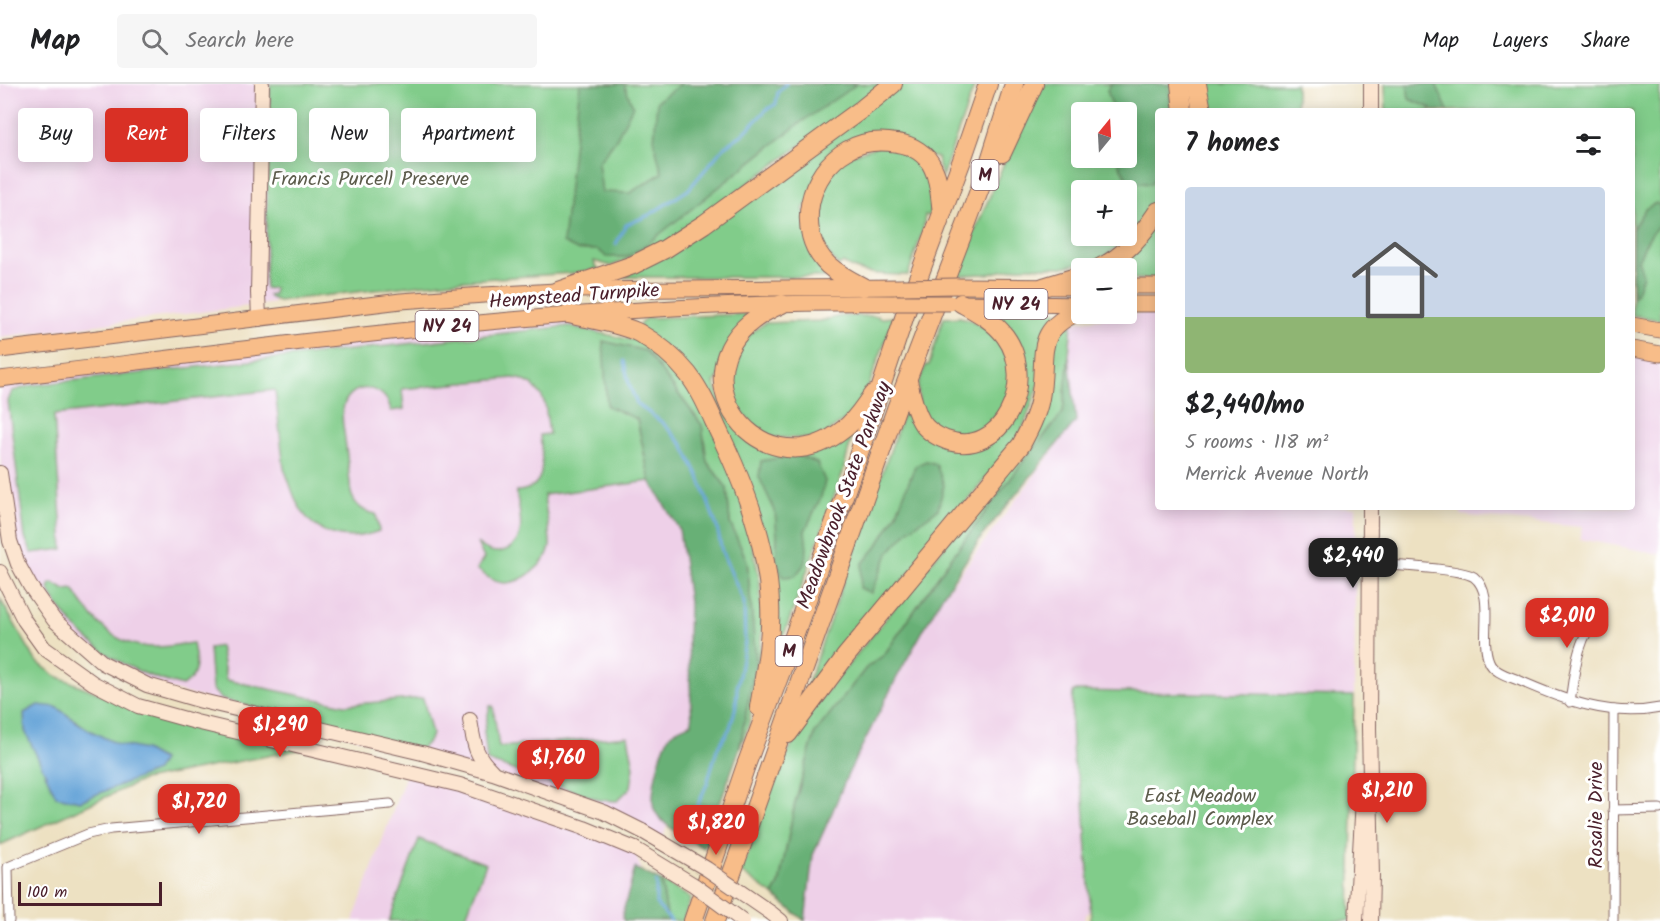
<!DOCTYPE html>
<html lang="en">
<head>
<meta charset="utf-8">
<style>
  body { margin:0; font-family:Kalam,sans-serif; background:#f6f6f6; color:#202124; height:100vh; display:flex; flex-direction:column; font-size:22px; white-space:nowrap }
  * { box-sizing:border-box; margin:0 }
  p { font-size:20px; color:#757577 }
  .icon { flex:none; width:33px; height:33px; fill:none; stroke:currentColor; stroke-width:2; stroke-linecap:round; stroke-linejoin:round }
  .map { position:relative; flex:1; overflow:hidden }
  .drawer { position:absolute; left:1155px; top:24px; width:480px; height:402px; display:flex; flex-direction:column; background:#fff; border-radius:6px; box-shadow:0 3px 15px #0003 }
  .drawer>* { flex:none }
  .banner { position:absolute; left:18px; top:24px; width:570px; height:54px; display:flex; gap:12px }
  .needle { width:39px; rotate:18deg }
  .controls { position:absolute; left:1071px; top:18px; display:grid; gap:12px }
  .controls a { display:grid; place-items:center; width:66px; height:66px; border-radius:6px; background:#fff; box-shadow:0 3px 15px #0003; font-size:30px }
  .scale { position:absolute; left:18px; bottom:15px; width:144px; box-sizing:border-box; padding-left:6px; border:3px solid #4a1f2b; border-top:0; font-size:16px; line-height:21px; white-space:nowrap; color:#4a1f2b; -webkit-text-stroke:4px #fff; paint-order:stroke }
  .price { position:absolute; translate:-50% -51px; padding:0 14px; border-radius:12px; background:#d93025; color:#fff; font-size:20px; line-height:39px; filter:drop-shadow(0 2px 3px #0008) }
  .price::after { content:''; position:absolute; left:50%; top:36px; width:18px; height:14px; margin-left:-9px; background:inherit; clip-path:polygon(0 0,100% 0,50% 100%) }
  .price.selected { background:#222; color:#fff }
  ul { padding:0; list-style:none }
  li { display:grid; align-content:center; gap:12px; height:318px; padding:0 30px }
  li+li { border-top:2px solid #e0e0e0 }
  li span { display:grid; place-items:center; height:186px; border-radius:6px; color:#555 }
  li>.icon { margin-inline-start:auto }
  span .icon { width:108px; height:108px; fill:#fffc; stroke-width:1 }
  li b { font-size:26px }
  h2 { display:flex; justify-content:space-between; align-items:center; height:72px; padding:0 30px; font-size:26px }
  .chip { padding:0 21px; border-radius:6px; background:#fff; box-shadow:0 3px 15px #0003; font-size:21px; line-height:54px }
  .chip.selected { background:#d93025; color:#fff }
  header { display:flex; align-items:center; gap:36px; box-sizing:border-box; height:84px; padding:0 30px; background:#fff; border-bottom:2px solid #e0e0e0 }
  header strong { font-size:28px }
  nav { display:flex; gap:33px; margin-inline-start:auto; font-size:21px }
  .search { width:420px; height:54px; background:#f6f6f6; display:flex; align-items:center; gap:15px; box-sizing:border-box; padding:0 21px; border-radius:6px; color:#757577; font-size:22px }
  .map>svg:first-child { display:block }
  .built { fill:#eed0e8 }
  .green { fill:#81cc8a; stroke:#66765a; stroke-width:1.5; fill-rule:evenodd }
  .forest { fill:#68b076; stroke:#596850; stroke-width:1.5 }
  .water { fill:#66a4d8; stroke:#586282; stroke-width:1.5 }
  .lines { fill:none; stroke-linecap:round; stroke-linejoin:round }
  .stream { stroke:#66a4d8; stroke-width:3 }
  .street-casing { stroke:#836360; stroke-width:11 }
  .secondary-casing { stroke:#836360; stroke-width:16 }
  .primary-casing { stroke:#836360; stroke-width:17 }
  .highway-casing { stroke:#836360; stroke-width:20 }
  .street { stroke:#fff; stroke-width:9 }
  .secondary { stroke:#fce5d0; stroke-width:14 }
  .primary { stroke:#f8bd89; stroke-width:15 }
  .highway { stroke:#f8bd89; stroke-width:18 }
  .secondary-bridge-casing { stroke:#836360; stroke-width:16; stroke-linecap:butt }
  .primary-bridge-casing { stroke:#836360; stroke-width:17; stroke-linecap:butt }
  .secondary-bridge { stroke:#fce5d0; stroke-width:14 }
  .primary-bridge { stroke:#f8bd89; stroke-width:15 }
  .labels { text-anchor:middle; stroke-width:6; stroke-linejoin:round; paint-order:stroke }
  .shield { fill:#fff; stroke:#80626b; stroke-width:1.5 }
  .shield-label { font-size:18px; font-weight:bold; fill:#4a1f2b }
  .park-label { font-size:20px; fill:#5d5c4c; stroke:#fff }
  .street-label { font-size:20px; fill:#4a1f2b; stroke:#fff }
</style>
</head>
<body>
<header>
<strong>Map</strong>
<div class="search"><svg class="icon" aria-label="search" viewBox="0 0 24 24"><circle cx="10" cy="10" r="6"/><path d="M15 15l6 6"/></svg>Search here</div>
<nav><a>Map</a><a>Layers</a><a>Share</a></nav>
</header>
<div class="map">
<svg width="1660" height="837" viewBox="0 0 1660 837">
  <rect width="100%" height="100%" fill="#fff"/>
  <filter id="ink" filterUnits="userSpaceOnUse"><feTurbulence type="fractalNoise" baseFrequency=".0167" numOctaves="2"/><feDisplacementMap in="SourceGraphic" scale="12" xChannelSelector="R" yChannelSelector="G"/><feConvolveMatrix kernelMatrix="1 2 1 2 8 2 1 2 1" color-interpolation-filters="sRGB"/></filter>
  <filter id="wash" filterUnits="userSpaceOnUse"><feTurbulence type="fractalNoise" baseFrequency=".008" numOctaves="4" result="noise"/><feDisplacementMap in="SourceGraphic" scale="24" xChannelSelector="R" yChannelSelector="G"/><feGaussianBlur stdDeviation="1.35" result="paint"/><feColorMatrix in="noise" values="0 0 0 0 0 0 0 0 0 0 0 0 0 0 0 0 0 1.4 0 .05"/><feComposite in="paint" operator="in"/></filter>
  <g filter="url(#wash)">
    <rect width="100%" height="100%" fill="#ede1c2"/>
    <g class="built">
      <polygon points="0,0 278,0 274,219 0,253"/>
      <polygon points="1158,227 1158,423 1356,423 1354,612 1074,607 1071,643 1073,677 1084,717 1088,761 1090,827 1085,832 1084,837 805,837 813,771 831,731 848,690 896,595 942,513 1076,337 1069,272 1072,240 1075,238"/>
      <polygon points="555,235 598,240 650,397 679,445 689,518 688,558 692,639 671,650 654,727 667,742 662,755 515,695 150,600 106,578 54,533 22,484 8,436 0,370 0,292"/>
      <polygon points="1632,266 1660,271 1660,470 1580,455 1582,443 1461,431 1461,423 1632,423"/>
      <polygon points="407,688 635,767 648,807 636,837 353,837"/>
    </g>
    <g class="green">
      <polygon points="270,0 884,0 666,160 611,182 594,177 595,181 599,185 573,189 452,197 278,217 269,213 268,211 274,210 274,204 265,205 265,197"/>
      <polygon points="898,0 975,0 942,93 937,74 854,55 803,125 831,187 824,193 625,193"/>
      <path d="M1038 0H1173L1177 27H1158V114C1142 148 1120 160 1092 182L1089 177 1063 183H1021L987 190 956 191ZM1082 28H1126V74H1082ZM1082 106H1126V152H1082Z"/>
      <polygon points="1203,0 1296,0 1296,27 1209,27"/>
      <polygon points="1385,0 1660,0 1660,236 1632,231 1632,27 1386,27"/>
      <path d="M884 60 923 75 934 115 929 132 925 131 923 146 908 191C885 190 863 192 843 179L839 182 818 159 816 110 842 74Z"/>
      <polygon points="1158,139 1158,195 1127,195 1126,184 1110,184"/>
      <polygon points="999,227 1056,227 1058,229 1038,304 1020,352 809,612 805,609 811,590 907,319 913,333 970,362 1021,308 996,235"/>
      <polygon points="747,230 717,296 714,298 724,324 738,344 812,367 838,359 853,348 843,388 777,570 774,570 775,533 717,328 639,243 641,238 646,234"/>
      <polygon points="841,232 878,232 879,234 894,233 865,312 857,327 818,355 767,353 730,317 735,261 765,239 820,237"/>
      <polygon points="960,233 971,236 983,243 987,239 1011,272 1011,311 985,346 966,354 944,350 927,338 919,321 918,301 926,281 929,281 943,234"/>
      <path d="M1072 240 1063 329 1026 374 946 481 884 571 866 584 815 649 795 719 779 801 773 811 741 788C760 734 779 681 807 632L1027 360 1056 246Z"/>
      <path d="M569 242 631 256 634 252 655 264 695 308 740 404 760 497 762 546 756 599 748 643 739 666 756 576 747 477 730 439 727 404 707 378 702 341 646 267 603 258 637 335 650 397 544 411C545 423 551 452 550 463 546 480 523 499 505 499 495 499 484 491 477 485L484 474 477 459C485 466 493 470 503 467 530 459 519 427 516 407 549 406 542 375 540 351L549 350 545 320 541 311 533 301 520 295 513 294 402 305 404 325 391 327C386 298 348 297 343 325 341 332 343 341 344 348 347 369 349 389 351 409 355 422 363 428 376 430L379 447C345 460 311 451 296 416 291 406 289 395 284 385L275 306 54 331 63 465 32 469 25 454 8 317 12 307 33 301Z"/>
      <path d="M53 499 65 506 73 505C92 537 116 564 156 563 168 563 181 560 193 559 196 577 201 591 182 602 133 589 90 567 60 524 55 516 47 509 50 500Z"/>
      <path d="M0 515 36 577 56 592 128 621 303 665 143 696 0 761ZM56 623C75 636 95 652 117 660 135 666 146 665 162 676L56 712Z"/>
      <polygon points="220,562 226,596 345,621 423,614 432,650 430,656 421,665 221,615 212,605 209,564"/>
      <polygon points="1073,607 1354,612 1350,837 1091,837 1084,717 1073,677 1071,643"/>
      <polygon points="490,622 493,622 499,663 628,652 634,683 631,703 617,717 600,716 487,677 484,647"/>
      <polygon points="419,755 486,780 464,837 389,837"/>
      <polygon points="661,797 691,814 683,837 668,837"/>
    </g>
    <g class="forest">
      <polygon points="580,0 624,0 633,22 616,55 598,79 602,108 630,109 662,89 654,58 657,17 681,0 857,0 800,39 651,157 627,173 607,173 598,166 577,166 563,159"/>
      <polygon points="1111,0 1169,0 1171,27 1158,27 1158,88 1151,100 1129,98 1119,80 1120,74 1126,74 1126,28 1114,28 1107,6"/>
      <polygon points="1407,0 1436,0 1448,27 1431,27 1431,24 1409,15"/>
      <polygon points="1656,119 1660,122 1660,139 1648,155 1638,176 1643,191 1636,210 1632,213 1632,145 1645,125"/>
      <path d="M603 257 646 267 702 341 707 378 727 404 730 439 747 477 756 576 739 666 704 764C687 754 668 746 656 729 647 717 661 661 671 650 676 645 686 642 692 639L688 558 689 518 679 445 650 397 637 335 607 322Z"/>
      <polygon points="1069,272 1076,337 983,451 943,511 896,595 848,690 831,731 813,771 805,837 773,811 779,801 795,719 815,649 866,584 884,571 946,481 1026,374 1063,329"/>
      <polygon points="796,371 817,379 825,397 821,413 805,447 807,465 804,481 795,492 783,493 776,475 777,452 775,427 759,393 761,377"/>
      <polygon points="926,377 936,380 944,401 938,425 910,445 889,468 871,509 860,504 862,480 878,461 896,431 915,382"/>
      <polygon points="635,784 661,797 668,837 624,837 622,832"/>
    </g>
    <polygon class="water" points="38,621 56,623 87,645 117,660 145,666 162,676 156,687 80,717 56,712 25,647 24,629"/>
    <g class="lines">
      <g class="stream">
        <polyline points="616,160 626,141 649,131 688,106 725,62 743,50 766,26 776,20 778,8 786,0"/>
        <polyline points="624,277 629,300 637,320 663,339 683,361 699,393 717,443 722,468 744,518 745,558 737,604 736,622 730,644 717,665 707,700 694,729 681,742"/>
        <polyline points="656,798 656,820 671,837"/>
      </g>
    </g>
  </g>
  <g filter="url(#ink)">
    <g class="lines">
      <defs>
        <g id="street">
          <path d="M1369 480C1389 481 1461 484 1474 493 1496 510 1479 554 1489 577 1493 588 1508 592 1518 596 1563 616 1611 634 1660 624"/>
          <path d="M1570 618C1574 591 1577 550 1600 532"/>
          <polyline points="1613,726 1660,725"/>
          <polyline points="9,837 8,783 88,750 111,745 390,720"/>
          <polyline points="1613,837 1614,626"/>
        </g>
        <g id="secondary">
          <polyline points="1371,27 1371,0"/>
          <polyline points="259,235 258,209 262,0"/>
          <polyline points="0,389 10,457 18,480 30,502 54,536 103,579 147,601 202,617 422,669 493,689 604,728 642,747"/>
          <polyline points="1370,423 1369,644 1372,792 1371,837"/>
          <polyline points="0,488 24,536 44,564 93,599 138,622 196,638 460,701 584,744 635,765"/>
          <path d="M470 636C474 659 474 670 492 687"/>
          <polyline points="771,829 781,837"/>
          <polyline points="1356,837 1363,715"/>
        </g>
        <g id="primary">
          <polyline points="956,202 1082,203"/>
          <polyline points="1126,202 1158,202"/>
          <polyline points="959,219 1082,221"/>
          <polyline points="1126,220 1158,220"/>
          <polyline points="1632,241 1660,246"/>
          <polyline points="1632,265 1660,270"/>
          <polyline points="0,266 401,217 484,211 575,206 902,203"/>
          <path d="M0 295C298 259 596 215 896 219"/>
        </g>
        <g id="highway">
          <polyline points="1180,0 1183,27"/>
          <polyline points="1197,0 1202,27"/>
          <polyline points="1002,69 1034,0"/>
          <path d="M1099 184C1125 172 1142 151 1158 127"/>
          <path d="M863 203C851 197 838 190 828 181 794 148 808 88 848 66 863 57 880 56 897 59 912 61 927 70 933 84 940 98 940 115 942 129"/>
          <polyline points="1043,203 1082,191"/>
          <polyline points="558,207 633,181 665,165 704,140 862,25 893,0"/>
          <path d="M782 220C657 272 755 416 844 345 856 336 864 322 873 310"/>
          <path d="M569 230C588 235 622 240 639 249 657 259 675 274 688 290 701 307 709 326 718 346 744 400 767 458 770 519 772 554 765 588 759 623"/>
          <path d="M908 297C911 310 914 325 921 337 926 346 936 352 946 356 1002 376 1038 297 1005 252 993 236 977 228 961 219"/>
          <path d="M788 650 845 573 1021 361C1029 346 1037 331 1040 314 1048 271 1031 246 1082 226"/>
          <polyline points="693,837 745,684 789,566 856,378 911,213 962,76 988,0"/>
          <polyline points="715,837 896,325 987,86 1014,0"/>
        </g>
      </defs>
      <use href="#street" class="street-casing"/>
      <use href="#secondary" class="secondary-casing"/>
      <use href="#primary" class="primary-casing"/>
      <use href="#highway" class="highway-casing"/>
      <use href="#street" class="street"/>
      <use href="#secondary" class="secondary"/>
      <use href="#primary" class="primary"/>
      <use href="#highway" class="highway"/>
      <defs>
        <g id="secondary-bridge">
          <polyline points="642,747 707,785 771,829"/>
          <polyline points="635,765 694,801 743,837"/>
        </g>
        <g id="primary-bridge">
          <polyline points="902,203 956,202"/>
          <polyline points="896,219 950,219"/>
        </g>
      </defs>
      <use href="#secondary-bridge" class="secondary-bridge-casing"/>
      <use href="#primary-bridge" class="primary-bridge-casing"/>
      <use href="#secondary-bridge" class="secondary-bridge"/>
      <use href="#primary-bridge" class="primary-bridge"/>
    </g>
  </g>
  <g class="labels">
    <g class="shield">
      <rect x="971.5" y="76" width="27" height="30" rx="4.5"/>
      <rect x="984.5" y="205" width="63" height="30" rx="4.5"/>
      <rect x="415.5" y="227" width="63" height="30" rx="4.5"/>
      <rect x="775.5" y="552" width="27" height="30" rx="4.5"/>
    </g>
    <g class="shield-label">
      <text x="985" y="97">M</text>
      <text x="1016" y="226">NY 24</text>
      <text x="447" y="248">NY 24</text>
      <text x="789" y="573">M</text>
    </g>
    <g class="park-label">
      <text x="370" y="101">Francis Purcell Preserve</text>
      <text x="1200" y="718">East Meadow<tspan x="1200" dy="23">Baseball Complex</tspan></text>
    </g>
    <g class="street-label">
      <text transform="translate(574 211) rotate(-4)" y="7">Hempstead Turnpike</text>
      <text transform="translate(843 411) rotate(-70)" y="7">Meadowbrook State Parkway</text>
      <text transform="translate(1595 731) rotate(-90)" y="7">Rosalie Drive</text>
    </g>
  </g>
</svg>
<div class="controls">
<a><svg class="needle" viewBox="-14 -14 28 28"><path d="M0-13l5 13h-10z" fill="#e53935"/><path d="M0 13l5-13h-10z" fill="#757577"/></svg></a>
<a>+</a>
<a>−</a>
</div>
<div class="scale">100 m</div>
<b class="price selected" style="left:1353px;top:505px">$2,440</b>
<b class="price" style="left:1567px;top:565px">$2,010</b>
<b class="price" style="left:280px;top:674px">$1,290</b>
<b class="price" style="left:558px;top:707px">$1,760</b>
<b class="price" style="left:1387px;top:740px">$1,210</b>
<b class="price" style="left:199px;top:751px">$1,720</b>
<b class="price" style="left:716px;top:772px">$1,820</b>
<div class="banner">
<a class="chip">Buy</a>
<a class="chip selected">Rent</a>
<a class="chip">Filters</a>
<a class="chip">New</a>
<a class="chip">Apartment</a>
</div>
<section class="drawer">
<h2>7 homes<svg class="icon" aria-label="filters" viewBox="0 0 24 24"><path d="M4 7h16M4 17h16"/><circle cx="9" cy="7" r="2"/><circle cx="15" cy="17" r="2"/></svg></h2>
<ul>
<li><span style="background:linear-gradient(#c9d6e8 70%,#8fb573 0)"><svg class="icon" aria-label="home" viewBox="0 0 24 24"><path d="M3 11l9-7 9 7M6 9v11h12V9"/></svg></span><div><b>$2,440/mo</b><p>5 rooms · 118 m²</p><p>Merrick Avenue North</p></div></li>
</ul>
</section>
</div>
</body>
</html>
